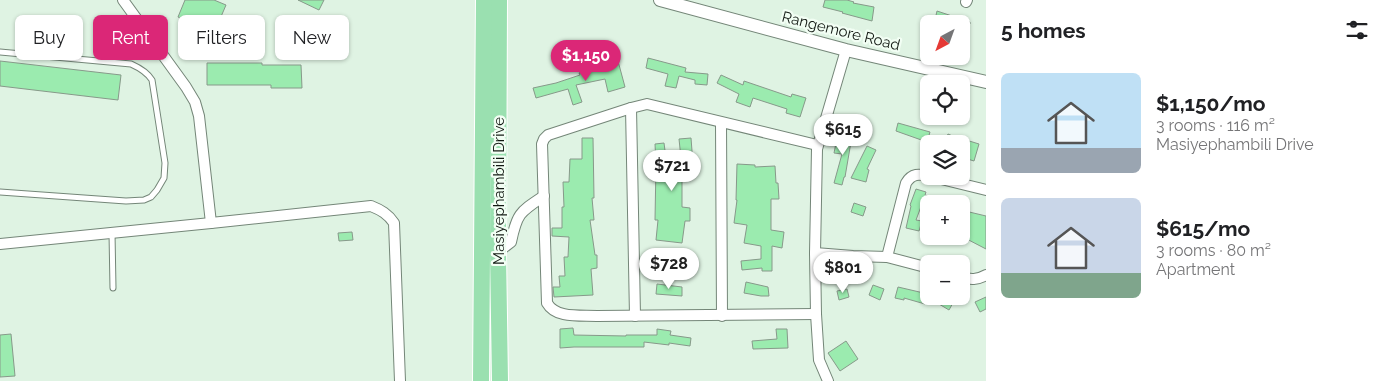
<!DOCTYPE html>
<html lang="en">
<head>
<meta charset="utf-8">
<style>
  body { margin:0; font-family:Raleway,sans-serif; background:#f2f2f2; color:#202124; height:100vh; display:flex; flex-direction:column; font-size:19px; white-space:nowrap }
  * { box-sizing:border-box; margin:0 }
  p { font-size:16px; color:#757577 }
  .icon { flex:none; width:28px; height:28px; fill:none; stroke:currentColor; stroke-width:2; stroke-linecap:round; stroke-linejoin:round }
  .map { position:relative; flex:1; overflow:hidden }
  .sheet { display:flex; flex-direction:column; background:#fff; width:400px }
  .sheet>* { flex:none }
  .guide { position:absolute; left:15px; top:15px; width:475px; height:45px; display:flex; gap:10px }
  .needle { width:32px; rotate:221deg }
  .buttons { position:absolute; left:920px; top:15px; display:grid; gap:10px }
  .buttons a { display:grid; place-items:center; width:50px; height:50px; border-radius:8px; background:#fff; box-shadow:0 1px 4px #0004; font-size:25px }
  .price { position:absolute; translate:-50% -42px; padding:0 11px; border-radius:18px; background:#fff; color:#222; font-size:16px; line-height:32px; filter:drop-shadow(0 1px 2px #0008) }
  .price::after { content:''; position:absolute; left:50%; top:30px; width:15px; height:11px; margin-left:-8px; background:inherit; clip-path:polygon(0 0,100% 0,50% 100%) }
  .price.current { background:#db2777; color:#fff }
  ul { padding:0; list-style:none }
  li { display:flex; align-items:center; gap:15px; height:125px; padding:0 15px }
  li span { display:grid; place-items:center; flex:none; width:140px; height:100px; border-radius:8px; color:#555 }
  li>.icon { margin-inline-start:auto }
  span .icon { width:60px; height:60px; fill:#fffc; stroke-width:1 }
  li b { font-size:21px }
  h2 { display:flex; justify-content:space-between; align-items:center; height:60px; padding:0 15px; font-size:21px }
  .pill { padding:0 18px; border-radius:8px; background:#fff; box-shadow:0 1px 4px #0004; font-size:18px; line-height:45px }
  .pill.current { background:#db2777; color:#fff }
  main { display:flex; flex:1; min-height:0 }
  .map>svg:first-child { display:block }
  .building { fill:#9bebaf; stroke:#87998a }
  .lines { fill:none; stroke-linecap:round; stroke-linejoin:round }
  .service-casing { stroke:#748678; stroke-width:7 }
  .minor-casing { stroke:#748678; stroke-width:12 }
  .tertiary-casing { stroke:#748678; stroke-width:14 }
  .primary-casing { stroke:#fff; stroke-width:18 }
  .service { stroke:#fff; stroke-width:5 }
  .minor { stroke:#fff; stroke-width:10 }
  .tertiary { stroke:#fff; stroke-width:12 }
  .primary { stroke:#9ae0b0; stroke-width:16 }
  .labels { text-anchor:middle; stroke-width:4.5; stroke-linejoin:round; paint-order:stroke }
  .street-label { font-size:15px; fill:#121913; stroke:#f2fef4 }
</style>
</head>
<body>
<main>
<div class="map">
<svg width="986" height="381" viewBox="0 0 986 381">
  <rect width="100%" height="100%" fill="#dff3e3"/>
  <g class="building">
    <polygon points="185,0 214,0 226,5 214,33 178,17"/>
    <polygon points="298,0 324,0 319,10"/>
    <polygon points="825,0 847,0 854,2 853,3 874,7 872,21 842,13 843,12 823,7"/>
    <polygon points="937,11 970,22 970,24 934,24"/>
    <polygon points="648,58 686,68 685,72 708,74 707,85 695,84 695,80 679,76 676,88 665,86 668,74 646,68"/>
    <polygon points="0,61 121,75 118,100 0,86"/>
    <polygon points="618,61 625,87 608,92 605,79 576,85 582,102 573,105 568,89 536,98 533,88 556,83 580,75 579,73 602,68 601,66"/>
    <polygon points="207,63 262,63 262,65 301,65 302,88 271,88 271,85 207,85"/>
    <polygon points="721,75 743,85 744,81 791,97 792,94 806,98 800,117 786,113 787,109 753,98 750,107 736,102 739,94 717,83"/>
    <polygon points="898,123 930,132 927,142 896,131"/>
    <polygon points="838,133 852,136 845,177 844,177 842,185 834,183 842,154 834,153"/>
    <polygon points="948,134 966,142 966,140 979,144 974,161 961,157 965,144 943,144"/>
    <polygon points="582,138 593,138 594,198 592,198 594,220 590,220 595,255 597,255 597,268 591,269 593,295 554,297 553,287 560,287 559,276 565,276 564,257 568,257 569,237 552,236 552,228 562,228 562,207 564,207 563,182 569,182 570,159 582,159"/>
    <polygon points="691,138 692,151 690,178 682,178 682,207 690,208 690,221 685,221 682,243 656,240 658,220 655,220 656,164 655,144 664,143 666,158 681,158 679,139"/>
    <polygon points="867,146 876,150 867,169 869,170 866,182 851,178"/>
    <polygon points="737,164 755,165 755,167 775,166 776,183 778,183 779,199 771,199 771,230 784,232 782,248 772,246 772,271 762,271 762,268 742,270 741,261 761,259 761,246 744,243 747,225 734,223 737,200 736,200"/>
    <polygon points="916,189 926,192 925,195 949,202 949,204 922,204 916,220 922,221 919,231 906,228 911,206 910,205"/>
    <polygon points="854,203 866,207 863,216 851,212"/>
    <polygon points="961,210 986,216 986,249 961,236"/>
    <polygon points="352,232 353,240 339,241 338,233"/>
    <polygon points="746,282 768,287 769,296 761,296 744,293"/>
    <polygon points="657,284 682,287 682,296 656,294"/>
    <polygon points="873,285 884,289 880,300 869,295"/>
    <polygon points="898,287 928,294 925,304 904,298 904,300 895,298"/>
    <polygon points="847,289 849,297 839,300 837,291"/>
    <polygon points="943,296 954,301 949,310 939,304"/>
    <polygon points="986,297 986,309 980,312 975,302"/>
    <polygon points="573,328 574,335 626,336 626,335 657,335 657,329 671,331 670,335 691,338 690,346 669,343 669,345 644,342 644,347 574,347 560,348 560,329"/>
    <polygon points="776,329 787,329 788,348 753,349 752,341 777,339"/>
    <polygon points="11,334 15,376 0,377 0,335"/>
    <polygon points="846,341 858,359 840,371 828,353"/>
  </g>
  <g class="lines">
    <defs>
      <g id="service">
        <path d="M0 52 131 64C140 68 147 72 152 80L165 163 164 178 157 190 151 197 144 200 126 201 0 192"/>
        <polyline points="112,233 113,288"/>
      </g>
      <g id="minor">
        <path d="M123 0 186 87 195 102 199 116 211 223 371 206C381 210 388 214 394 223L400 381"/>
        <polyline points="966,2 967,0"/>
        <polyline points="631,108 635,316"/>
        <polyline points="721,123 722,316"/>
        <polyline points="929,176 986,190"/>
        <polyline points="0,244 211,223"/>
        <path d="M498 252 511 242C517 213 520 212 544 196"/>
        <polyline points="815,253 853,256 887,257 929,268"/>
        <path d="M887 257 906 183C912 173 919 174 929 176"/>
        <path d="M961 277C971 280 977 280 986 275"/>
        <path d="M816 314 597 316C581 315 556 319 547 303L542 144 544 139 548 135 631 108 647 104 817 145"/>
        <polyline points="828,381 819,360 816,314 815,253 817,149 846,50"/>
      </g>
      <polyline id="tertiary" points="660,0 846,50 986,82"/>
      <g id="primary">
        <polyline points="499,0 498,252 500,381"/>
        <polyline points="481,381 484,0"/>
      </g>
    </defs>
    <use href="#service" class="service-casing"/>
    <use href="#minor" class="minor-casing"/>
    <use href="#tertiary" class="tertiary-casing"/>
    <use href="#primary" class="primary-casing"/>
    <use href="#service" class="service"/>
    <use href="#minor" class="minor"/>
    <use href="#tertiary" class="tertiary"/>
    <use href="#primary" class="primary"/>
  </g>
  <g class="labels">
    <g class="street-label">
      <text transform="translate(841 31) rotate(14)" y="5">Rangemore Road</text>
      <text transform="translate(499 191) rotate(-90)" y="5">Masiyephambili Drive</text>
    </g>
  </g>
</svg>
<div class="buttons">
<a><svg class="needle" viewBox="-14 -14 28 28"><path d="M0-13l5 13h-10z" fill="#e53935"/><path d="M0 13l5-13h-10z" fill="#757577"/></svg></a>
<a><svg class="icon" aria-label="locate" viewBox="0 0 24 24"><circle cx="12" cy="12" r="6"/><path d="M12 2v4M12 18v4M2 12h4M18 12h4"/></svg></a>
<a><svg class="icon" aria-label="layers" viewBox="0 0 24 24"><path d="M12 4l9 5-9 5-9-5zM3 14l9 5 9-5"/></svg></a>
<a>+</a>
<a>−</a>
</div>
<b class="price current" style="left:586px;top:82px">$1,150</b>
<b class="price" style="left:843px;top:156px">$615</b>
<b class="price" style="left:672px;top:192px">$721</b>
<b class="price" style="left:669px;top:290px">$728</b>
<b class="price" style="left:843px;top:294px">$801</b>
<div class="guide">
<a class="pill">Buy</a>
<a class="pill current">Rent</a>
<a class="pill">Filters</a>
<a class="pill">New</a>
</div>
</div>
<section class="sheet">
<h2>5 homes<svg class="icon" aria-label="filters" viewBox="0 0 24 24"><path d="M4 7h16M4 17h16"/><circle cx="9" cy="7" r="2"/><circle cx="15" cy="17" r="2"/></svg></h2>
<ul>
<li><span style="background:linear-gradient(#bfe0f5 75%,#9aa5b1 0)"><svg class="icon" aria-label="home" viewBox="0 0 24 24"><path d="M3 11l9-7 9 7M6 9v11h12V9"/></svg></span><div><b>$1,150/mo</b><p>3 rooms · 116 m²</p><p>Masiyephambili Drive</p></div></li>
<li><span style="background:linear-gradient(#c9d6e8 75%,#7fa58c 0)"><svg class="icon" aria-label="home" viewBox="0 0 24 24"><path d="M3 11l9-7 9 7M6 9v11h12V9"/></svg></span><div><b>$615/mo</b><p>3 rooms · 80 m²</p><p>Apartment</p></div></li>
</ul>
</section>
</main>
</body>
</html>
